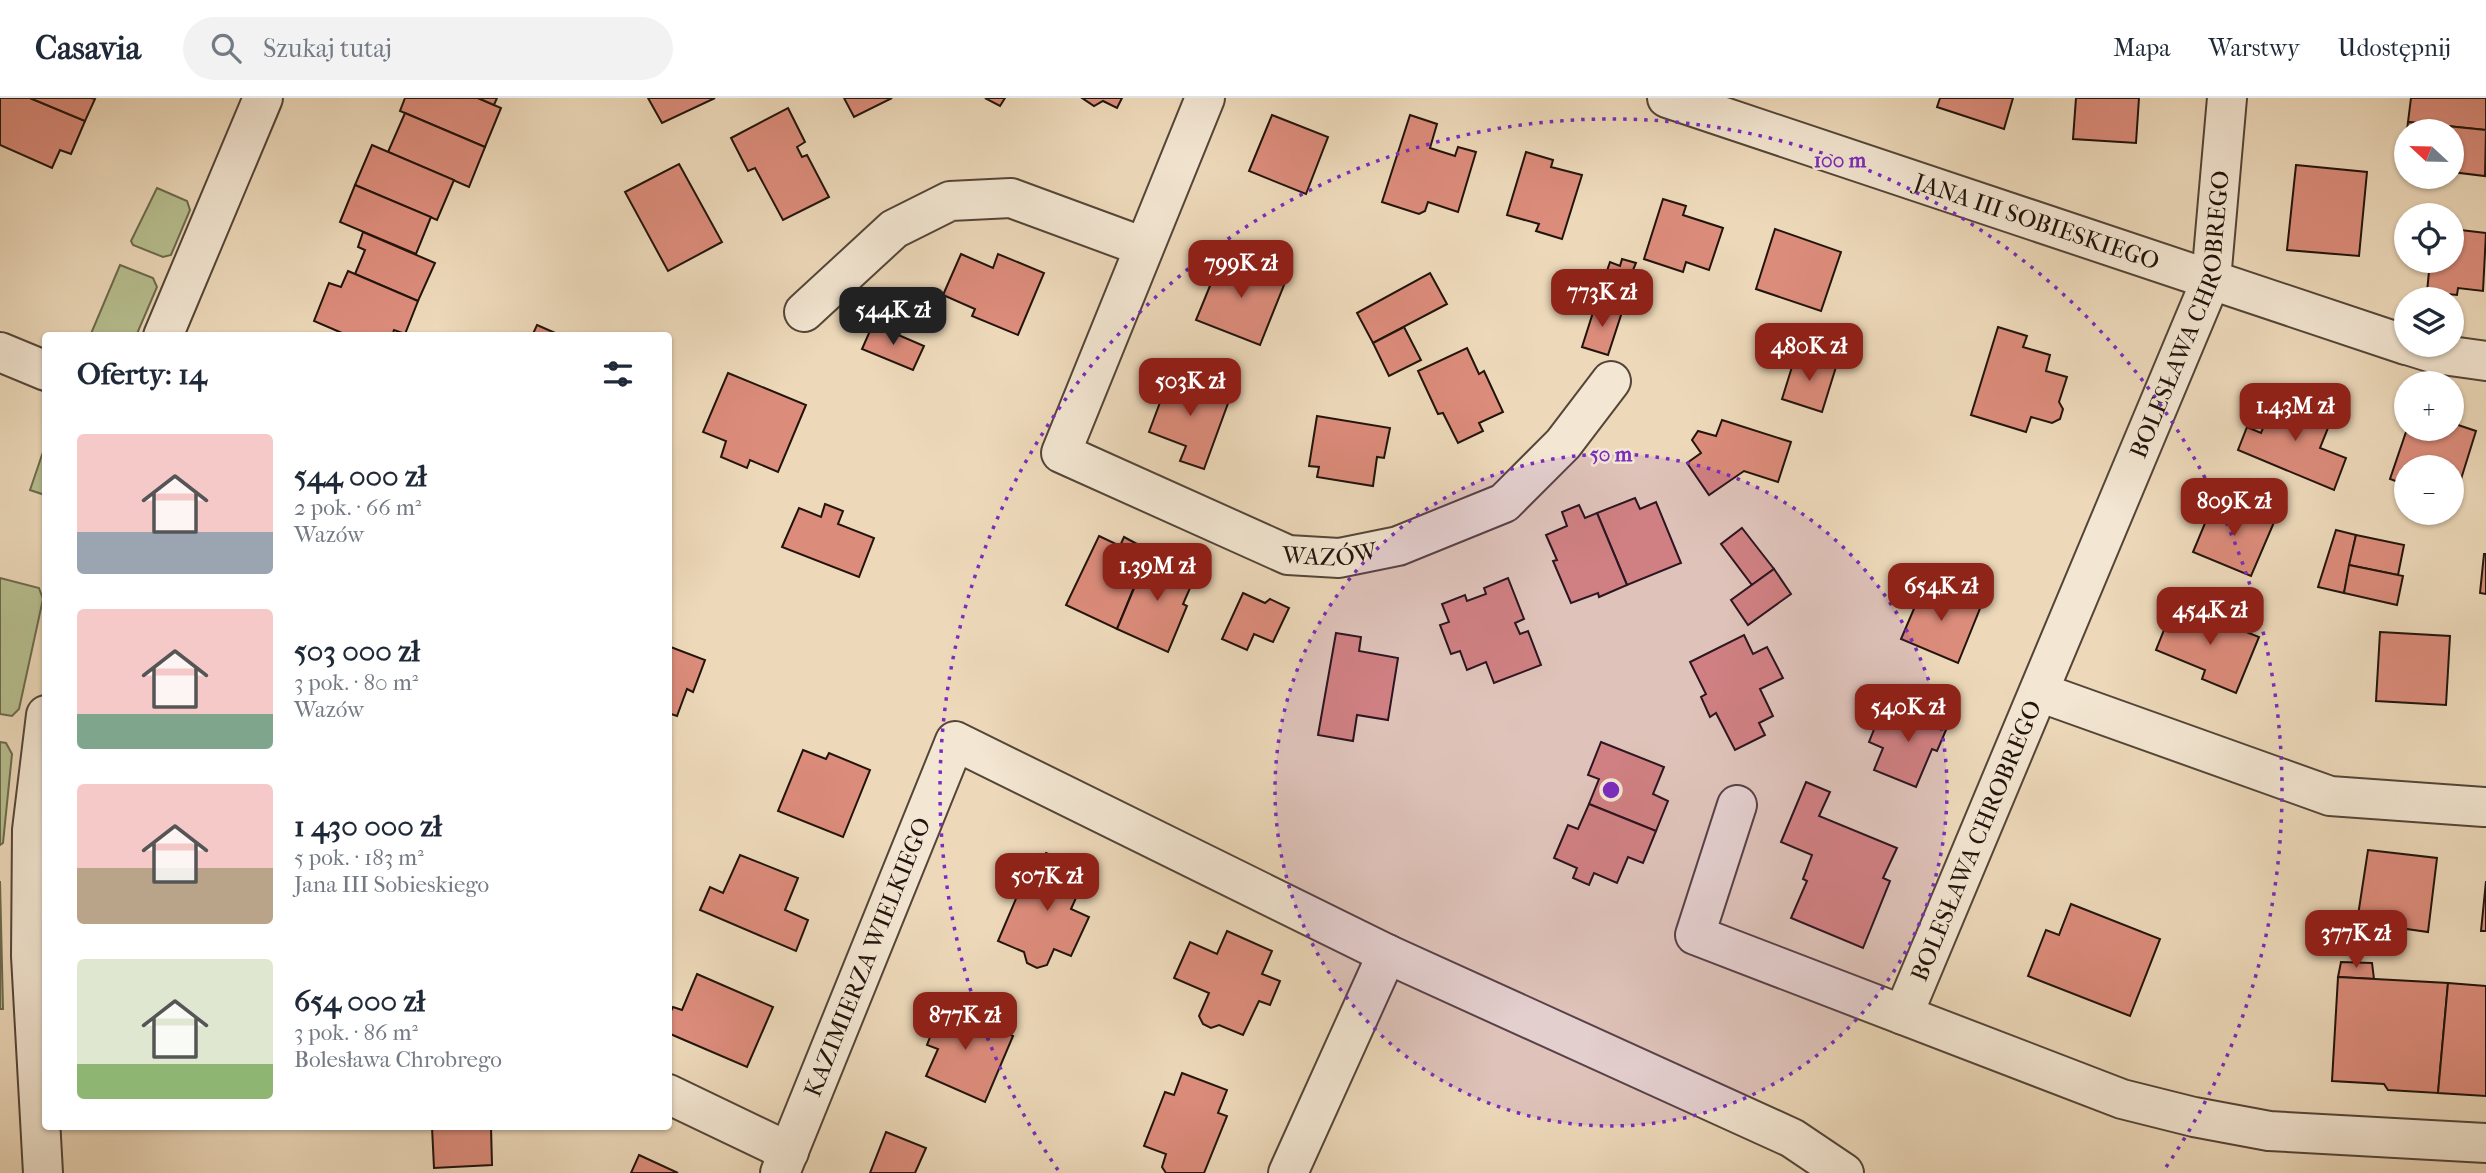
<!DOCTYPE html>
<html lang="pl">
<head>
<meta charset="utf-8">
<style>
  body { margin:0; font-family:"IM FELL French Canon",serif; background:#f2f2f3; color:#1f2937; height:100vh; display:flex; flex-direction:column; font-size:26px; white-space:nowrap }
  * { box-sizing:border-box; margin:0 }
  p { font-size:23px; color:#747a83 }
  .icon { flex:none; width:38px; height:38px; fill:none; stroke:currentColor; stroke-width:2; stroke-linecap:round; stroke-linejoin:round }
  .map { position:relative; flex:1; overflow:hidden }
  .panel { position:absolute; left:42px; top:234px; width:630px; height:798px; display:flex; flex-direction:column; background:#fff; border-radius:7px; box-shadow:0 2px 5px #0004 }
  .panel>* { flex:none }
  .needle { width:46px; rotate:292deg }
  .controls { position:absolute; left:2394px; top:21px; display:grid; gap:14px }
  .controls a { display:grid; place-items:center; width:70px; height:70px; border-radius:50%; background:#fff; box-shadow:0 2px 5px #0004; font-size:35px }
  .price { position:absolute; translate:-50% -60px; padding:0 16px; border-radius:14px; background:#8f2418; color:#fff; font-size:23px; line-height:46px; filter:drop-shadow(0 2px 4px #0008) }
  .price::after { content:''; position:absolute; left:50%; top:42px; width:21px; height:16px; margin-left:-10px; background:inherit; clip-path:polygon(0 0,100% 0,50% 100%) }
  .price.selected { background:#222; color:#fff }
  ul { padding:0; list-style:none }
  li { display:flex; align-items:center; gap:21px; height:175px; padding:0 35px }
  li span { display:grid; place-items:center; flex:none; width:196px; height:140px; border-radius:7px; color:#555 }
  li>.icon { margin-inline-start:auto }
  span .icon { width:84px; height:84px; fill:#fffc; stroke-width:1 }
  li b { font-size:30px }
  h2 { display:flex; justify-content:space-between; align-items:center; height:84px; padding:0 35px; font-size:30px }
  header { display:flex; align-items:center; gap:42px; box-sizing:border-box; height:98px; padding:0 35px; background:#fff; border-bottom:2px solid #e0e1e3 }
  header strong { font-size:33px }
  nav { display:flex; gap:38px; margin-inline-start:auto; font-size:24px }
  .search { width:490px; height:63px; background:#f2f2f3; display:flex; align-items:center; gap:18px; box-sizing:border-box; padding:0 24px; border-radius:38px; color:#747a83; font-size:26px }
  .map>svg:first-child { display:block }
  .green { fill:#b7bf90; stroke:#6c6a4e; stroke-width:2 }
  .building { fill:#dc8c7b; stroke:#21140c; stroke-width:2 }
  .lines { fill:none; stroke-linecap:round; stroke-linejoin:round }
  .minor-casing { stroke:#544538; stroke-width:42 }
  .minor { stroke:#f3e6d2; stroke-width:38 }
  .ring { fill:none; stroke:#7b2cbf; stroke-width:3.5; stroke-dasharray:3.5 7 }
  .labels { text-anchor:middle; stroke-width:5; stroke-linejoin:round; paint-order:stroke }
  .street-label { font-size:24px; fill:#21140c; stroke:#f3e6d2 }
  .centre { fill:#7b2cbf; stroke:#f3e6d2; stroke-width:3.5 }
  .ring-label { font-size:21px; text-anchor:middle; font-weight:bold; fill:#7b2cbf; stroke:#f3e6d2; stroke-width:5; stroke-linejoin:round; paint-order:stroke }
</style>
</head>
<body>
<header>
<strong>Casavia</strong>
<div class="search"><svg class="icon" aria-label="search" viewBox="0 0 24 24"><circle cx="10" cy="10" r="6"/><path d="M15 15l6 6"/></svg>Szukaj tutaj</div>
<nav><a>Mapa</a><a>Warstwy</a><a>Udostępnij</a></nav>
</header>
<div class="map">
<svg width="2486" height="1075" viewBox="0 0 2486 1075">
  <rect width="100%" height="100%" fill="#edd9ba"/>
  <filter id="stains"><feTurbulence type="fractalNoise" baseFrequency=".00286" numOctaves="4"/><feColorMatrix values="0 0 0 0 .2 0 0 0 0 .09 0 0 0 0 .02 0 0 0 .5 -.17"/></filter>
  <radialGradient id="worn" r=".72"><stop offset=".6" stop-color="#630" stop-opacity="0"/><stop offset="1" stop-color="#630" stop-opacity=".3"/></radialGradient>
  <g class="green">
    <polygon points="157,90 187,103 190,112 171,157 163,159 133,147 131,143"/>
    <polygon points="120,167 153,180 157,189 136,238 90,238"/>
    <polygon points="45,348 45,397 30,392"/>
    <polygon points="0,480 39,490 43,501 19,611 12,618 0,616"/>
    <polygon points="0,644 6,645 12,656 3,745 0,747"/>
    <polygon points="0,783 3,911 0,911"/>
  </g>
  <g class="building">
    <polygon points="0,0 30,0 85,23 71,56 60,52 52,70 0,47"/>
    <polygon points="30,0 91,0 95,1 85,23"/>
    <polygon points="405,0 478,0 501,10 485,49 400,13"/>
    <polygon points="478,0 497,0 494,7"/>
    <polygon points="648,0 715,0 662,25"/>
    <polygon points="844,0 892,0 854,19"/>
    <polygon points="985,0 1005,0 1000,8"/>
    <polygon points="1082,0 1122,0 1117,10 1103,3 1094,8"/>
    <polygon points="1940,0 2013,0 2004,31 1937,9"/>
    <polygon points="2076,0 2139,0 2136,45 2073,41"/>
    <polygon points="2411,0 2486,0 2486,32 2408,24"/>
    <polygon points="788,10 805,44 797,49 802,59 807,57 829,99 783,122 755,70 748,73 731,40"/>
    <polygon points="405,15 485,49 469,89 388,54"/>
    <polygon points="1272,17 1328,39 1306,96 1249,73"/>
    <polygon points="1410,17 1437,26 1430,50 1455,58 1458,49 1476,54 1458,114 1428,104 1425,113 1419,116 1382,104"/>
    <polygon points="2408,24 2486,32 2485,78 2452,74 2452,33 2407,33"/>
    <polygon points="372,47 454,82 437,122 355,87"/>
    <polygon points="1526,54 1553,62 1551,69 1582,77 1562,141 1536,133 1539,126 1507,117"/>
    <polygon points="679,66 722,144 668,173 625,94"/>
    <polygon points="2296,67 2367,74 2359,158 2287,152"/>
    <polygon points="355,87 431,119 416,156 340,124"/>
    <polygon points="1663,101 1686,108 1683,117 1723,130 1709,172 1686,164 1683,174 1644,161"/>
    <polygon points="1775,131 1841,154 1821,213 1756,191"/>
    <polygon points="2452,131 2486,135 2483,193 2458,190 2457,197 2427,194 2430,163 2452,163"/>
    <polygon points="363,134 435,165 418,203 355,176 365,152 358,149"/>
    <polygon points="961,156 993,170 998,156 1044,175 1018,237 972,218 975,211 943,197"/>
    <polygon points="1223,156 1286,182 1260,247 1196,222"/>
    <polygon points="1622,161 1636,165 1633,172 1642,175 1628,216 1596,205 1610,164 1620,168"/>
    <polygon points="348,173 418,203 405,236 394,232 392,238 349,238 314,223 329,185 341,189"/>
    <polygon points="1430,175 1447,206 1373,245 1357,215"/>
    <polygon points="1596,205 1622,214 1608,257 1582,249"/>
    <polygon points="873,226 924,248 913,272 862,251"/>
    <polygon points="537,227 562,238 532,238"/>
    <polygon points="1404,229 1421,262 1389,278 1373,245"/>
    <polygon points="1998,229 2027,238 2023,249 2050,257 2046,273 2067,279 2059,304 2063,311 2060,321 2052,325 2031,319 2026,334 1971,317"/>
    <polygon points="1467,250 1479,276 1484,273 1503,314 1479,325 1483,333 1458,345 1443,315 1438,316 1418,273"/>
    <polygon points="1796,256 1836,269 1822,314 1782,301"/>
    <polygon points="728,275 806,307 778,374 750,362 747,370 721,359 726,343 703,334"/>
    <polygon points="1171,275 1231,297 1204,371 1180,363 1186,348 1149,334"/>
    <polygon points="2276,298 2332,320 2320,350 2346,360 2334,392 2238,352 2247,329 2261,335"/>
    <polygon points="1317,318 1390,330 1384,360 1377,359 1373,388 1317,379 1319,369 1309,368"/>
    <polygon points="1722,322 1791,344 1778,384 1744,373 1709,397 1687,365 1701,355 1692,342 1698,333 1716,338"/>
    <polygon points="2452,325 2476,333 2457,394 2452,392 2452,369 2406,369 2406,387 2390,381 2407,331 2448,333 2452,331"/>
    <polygon points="1635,400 1640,411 1656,404 1681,465 1627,487 1597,415"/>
    <polygon points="825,406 843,413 838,426 874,440 859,479 782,449 799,410 821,419"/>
    <polygon points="2213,406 2235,415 2238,406 2275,422 2251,478 2193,454"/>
    <polygon points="1579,407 1585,420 1597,415 1627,487 1599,499 1598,495 1571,505 1553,463 1557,462 1546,437 1567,428 1562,414"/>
    <polygon points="1742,430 1774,471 1752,487 1721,446"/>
    <polygon points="2336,432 2356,437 2344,495 2318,489"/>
    <polygon points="2356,437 2404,447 2398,477 2349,467"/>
    <polygon points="1099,438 1120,448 1124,439 1139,447 1136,455 1146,460 1117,531 1066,507"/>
    <polygon points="1160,455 1177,463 1173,471 1194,481 1183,506 1187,508 1168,554 1117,531 1147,459 1156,463"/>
    <polygon points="2484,456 2486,456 2486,496 2480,495"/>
    <polygon points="2349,467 2403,478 2397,507 2344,495"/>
    <polygon points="1774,471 1791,496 1748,527 1731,502"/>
    <polygon points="1508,480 1524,521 1515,525 1520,536 1528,533 1541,567 1494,585 1486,564 1467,572 1460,553 1451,556 1440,527 1449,524 1442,506 1465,497 1467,503 1486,496 1484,490"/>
    <polygon points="1925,485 1981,508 1958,565 1901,541"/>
    <polygon points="1243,495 1265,505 1270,501 1289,510 1273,544 1254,536 1247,552 1222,541"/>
    <polygon points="2213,511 2229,517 2226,526 2259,539 2236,595 2202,581 2205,572 2156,552 2172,512 2207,526"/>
    <polygon points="2380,534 2450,538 2446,607 2376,603"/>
    <polygon points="1336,535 1361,539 1359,553 1398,560 1388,622 1357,617 1353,643 1318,637"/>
    <polygon points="1744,537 1753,556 1767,549 1783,580 1760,591 1773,618 1759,625 1765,637 1735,652 1716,615 1710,619 1701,599 1706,596 1690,564"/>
    <polygon points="668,548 705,562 693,594 687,591 677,618 668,615"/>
    <polygon points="1900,606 1949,625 1937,653 1932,651 1916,689 1874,672 1883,650 1869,644 1877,624 1891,630"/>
    <polygon points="1601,644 1664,669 1653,696 1668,703 1656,733 1589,706 1599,681 1588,677"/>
    <polygon points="803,652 826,661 829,655 870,672 843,739 778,713"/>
    <polygon points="1806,684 1830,694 1819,718 1897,750 1883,780 1890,783 1863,850 1791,820 1807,783 1803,781 1812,757 1781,744"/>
    <polygon points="1589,706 1656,733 1643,765 1628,759 1617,785 1594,775 1589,787 1573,780 1577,770 1554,760 1568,727 1578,731"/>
    <polygon points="2368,752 2437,760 2428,834 2357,824"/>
    <polygon points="1046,755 1088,773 1071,811 1089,819 1071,858 1054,851 1047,867 1037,870 1027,865 1024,854 998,843 1021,789 1030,793"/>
    <polygon points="740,757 798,780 785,812 808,822 796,853 700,812 710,789 723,795"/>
    <polygon points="2486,783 2486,833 2481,833"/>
    <polygon points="2071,806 2160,841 2130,918 2028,878 2046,832 2059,837"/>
    <polygon points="1227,833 1272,853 1262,876 1280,883 1270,907 1259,903 1243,937 1219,927 1211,930 1203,926 1199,918 1209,895 1174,880 1190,844 1217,856"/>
    <polygon points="2341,864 2372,865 2374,881 2338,879"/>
    <polygon points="697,876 773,909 747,969 668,935 668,919 673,909 682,912"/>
    <polygon points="2338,879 2448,885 2438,995 2388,992 2384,986 2332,983"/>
    <polygon points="2448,885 2486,888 2486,998 2438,995"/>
    <polygon points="935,904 1013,938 985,1004 926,978 938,951 927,947 934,929 926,925"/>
    <polygon points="1182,975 1227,992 1218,1015 1227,1018 1204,1075 1166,1075 1162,1069 1166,1056 1144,1048 1165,994 1174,997"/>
    <polygon points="432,1029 491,1029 492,1067 434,1070"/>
    <polygon points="886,1034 926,1050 915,1075 870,1075"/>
    <polygon points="639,1057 678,1075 631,1075"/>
  </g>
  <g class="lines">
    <defs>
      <g id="minor">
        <path id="s1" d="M1205 0 1061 355 1288 457 1339 460 1398 448 1504 405 1563 346 1611 283"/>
        <path id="s2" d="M1667 0 2406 247"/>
        <polyline points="804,214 894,131 950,103 1011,100 1144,149"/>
        <polyline points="163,238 263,0"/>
        <polyline points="2407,247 2436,256 2486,263"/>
        <polyline points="0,254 46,273"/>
        <polyline points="2039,594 2330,698 2484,709"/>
        <polyline points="1737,707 1695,837 2122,1001 2194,1019 2269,1033 2486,1045"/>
        <path id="s3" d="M1903 917 2211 182 2227 0"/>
        <polyline points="668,996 789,1054"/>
        <polyline points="43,1075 31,858 32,732 46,617"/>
        <path id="s4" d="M780 1075 955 643 1387 856 1792 1040 1844 1075"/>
        <polyline points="1288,1075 1387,856"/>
      </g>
    </defs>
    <use href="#minor" class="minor-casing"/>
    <use href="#minor" class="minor"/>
  </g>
  <circle cx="1611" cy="692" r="336" fill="#7b2cbf" fill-opacity=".12"/>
  <g class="ring">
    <circle cx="1611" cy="692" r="336"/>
    <path d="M1058 1072A671 671 0 1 1 2164 1072"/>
  </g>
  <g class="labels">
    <g class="street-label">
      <text dy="8" stroke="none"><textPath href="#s2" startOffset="390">JANA III SOBIESKIEGO</textPath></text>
      <text dy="8" stroke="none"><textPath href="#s3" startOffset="756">BOLESŁAWA CHROBREGO</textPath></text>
      <text dy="8" stroke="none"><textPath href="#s1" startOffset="674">WAZÓW</textPath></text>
      <text dy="8" stroke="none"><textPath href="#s3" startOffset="189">BOLESŁAWA CHROBREGO</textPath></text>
      <text dy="8" stroke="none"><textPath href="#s4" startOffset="233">KAZIMIERZA WIELKIEGO</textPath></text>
    </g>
  </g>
  <circle cx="1611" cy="692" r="10" class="centre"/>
  <g class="ring-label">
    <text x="1840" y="69">100 m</text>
    <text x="1611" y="363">50 m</text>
  </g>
  <rect width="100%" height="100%" filter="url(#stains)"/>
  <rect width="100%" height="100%" fill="url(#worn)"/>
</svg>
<div class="controls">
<a><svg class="needle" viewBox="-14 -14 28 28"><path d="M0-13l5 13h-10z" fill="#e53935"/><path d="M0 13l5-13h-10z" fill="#747a83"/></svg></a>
<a><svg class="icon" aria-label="locate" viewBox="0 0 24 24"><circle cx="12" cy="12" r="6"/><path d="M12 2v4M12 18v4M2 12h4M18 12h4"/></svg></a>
<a><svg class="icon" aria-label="layers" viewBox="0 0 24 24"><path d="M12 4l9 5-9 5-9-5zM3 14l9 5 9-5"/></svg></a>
<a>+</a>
<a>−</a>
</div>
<b class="price" style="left:1241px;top:202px">799K zł</b>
<b class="price" style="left:1602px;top:231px">773K zł</b>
<b class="price selected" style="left:893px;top:249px">544K zł</b>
<b class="price" style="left:1809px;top:285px">480K zł</b>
<b class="price" style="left:1190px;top:320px">503K zł</b>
<b class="price" style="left:2295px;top:345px">1.43M zł</b>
<b class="price" style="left:2234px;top:440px">809K zł</b>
<b class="price" style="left:1157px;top:505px">1.39M zł</b>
<b class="price" style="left:1941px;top:525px">654K zł</b>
<b class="price" style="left:2210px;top:549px">454K zł</b>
<b class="price" style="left:1908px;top:646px">540K zł</b>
<b class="price" style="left:1047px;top:815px">507K zł</b>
<b class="price" style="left:2356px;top:872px">377K zł</b>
<b class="price" style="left:965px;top:954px">877K zł</b>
<section class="panel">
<h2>Oferty: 14<svg class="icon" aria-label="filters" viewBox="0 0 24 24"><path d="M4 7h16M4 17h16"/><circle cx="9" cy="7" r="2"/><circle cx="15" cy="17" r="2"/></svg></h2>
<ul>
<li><span style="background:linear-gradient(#f6c9c9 70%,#9aa5b1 0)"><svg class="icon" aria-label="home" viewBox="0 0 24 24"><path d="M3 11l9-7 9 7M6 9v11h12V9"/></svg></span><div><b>544 000 zł</b><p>2 pok. · 66 m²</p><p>Wazów</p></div></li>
<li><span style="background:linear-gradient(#f6c9c9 75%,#7fa58c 0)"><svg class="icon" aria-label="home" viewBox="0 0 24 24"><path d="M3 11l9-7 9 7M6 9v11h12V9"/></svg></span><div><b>503 000 zł</b><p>3 pok. · 80 m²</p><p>Wazów</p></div></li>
<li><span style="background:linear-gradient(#f6c9c9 60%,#b9a48a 0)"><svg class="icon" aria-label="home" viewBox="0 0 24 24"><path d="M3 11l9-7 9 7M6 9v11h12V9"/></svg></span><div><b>1 430 000 zł</b><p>5 pok. · 183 m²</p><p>Jana III Sobieskiego</p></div></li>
<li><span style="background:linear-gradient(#dfe7d0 75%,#8fb573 0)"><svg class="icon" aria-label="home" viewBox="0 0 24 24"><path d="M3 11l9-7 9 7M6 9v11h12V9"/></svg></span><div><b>654 000 zł</b><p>3 pok. · 86 m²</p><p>Bolesława Chrobrego</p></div></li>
</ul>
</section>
</div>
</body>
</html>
